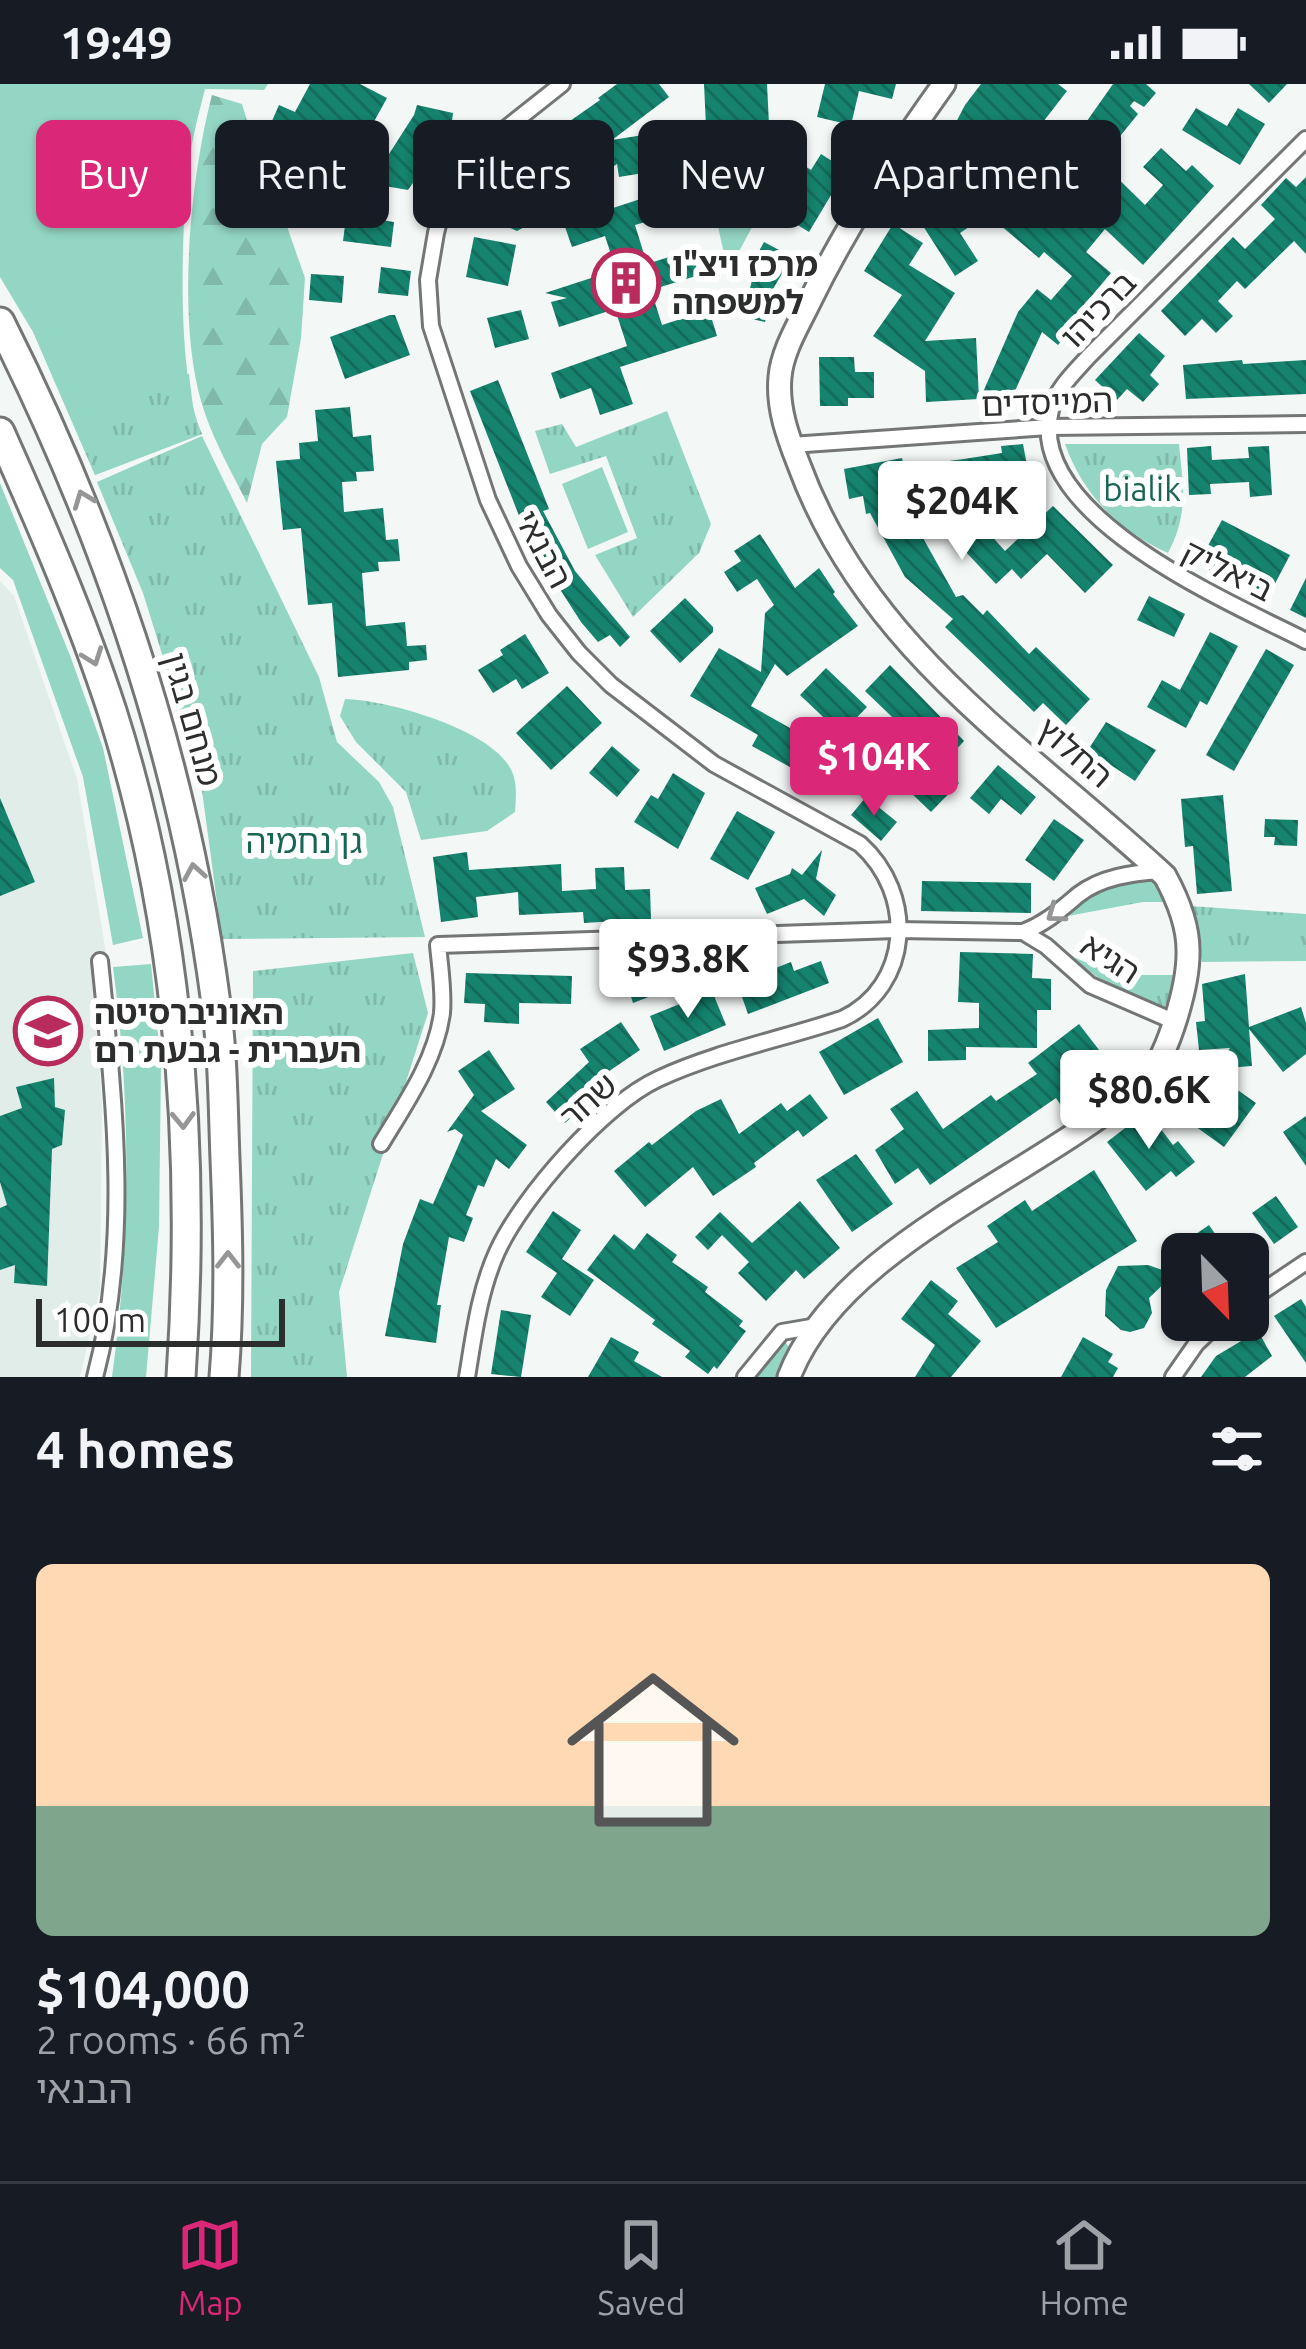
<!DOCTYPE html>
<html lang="en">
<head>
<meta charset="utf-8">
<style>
  body { margin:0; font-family:Ubuntu,"Noto Sans Hebrew",sans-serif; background:#20242c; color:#f1f3f6; height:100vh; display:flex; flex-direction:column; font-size:45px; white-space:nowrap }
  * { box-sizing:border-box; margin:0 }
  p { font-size:39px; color:#9ea1a6 }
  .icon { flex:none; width:66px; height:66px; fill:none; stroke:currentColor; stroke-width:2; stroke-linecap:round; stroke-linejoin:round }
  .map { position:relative; height:1293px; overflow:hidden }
  .drawer { display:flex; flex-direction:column; background:#171b24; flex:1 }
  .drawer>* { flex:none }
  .guide { position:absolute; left:36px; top:36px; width:1236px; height:108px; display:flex; gap:24px }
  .needle { width:78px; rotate:157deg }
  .buttons { position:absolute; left:1161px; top:1149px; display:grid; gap:24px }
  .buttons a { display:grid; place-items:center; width:108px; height:108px; border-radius:18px; background:#171b24; box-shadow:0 3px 9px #0004; font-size:60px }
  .scale { position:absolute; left:36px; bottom:30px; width:249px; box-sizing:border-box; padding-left:12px; border:6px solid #2c2e2d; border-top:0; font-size:33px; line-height:42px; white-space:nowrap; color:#2c2e2d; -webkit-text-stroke:9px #fff; paint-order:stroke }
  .price { position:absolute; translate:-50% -102px; padding:0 27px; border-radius:12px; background:#fff; color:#222; font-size:39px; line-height:78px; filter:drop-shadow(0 3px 6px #0008) }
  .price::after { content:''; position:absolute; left:50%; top:72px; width:36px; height:27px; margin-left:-18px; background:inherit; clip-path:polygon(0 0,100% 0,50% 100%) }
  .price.current { background:#db2777; color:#fff }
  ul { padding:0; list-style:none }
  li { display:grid; align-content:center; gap:24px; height:636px; padding:0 36px }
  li+li { border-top:3px solid #363941 }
  li span { display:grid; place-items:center; height:372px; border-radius:18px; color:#555 }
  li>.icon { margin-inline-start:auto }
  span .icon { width:216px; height:216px; fill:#fffc; stroke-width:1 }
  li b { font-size:51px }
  h2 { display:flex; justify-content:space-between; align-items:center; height:144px; padding:0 36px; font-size:51px }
  .chip { padding:0 42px; border-radius:18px; background:#171b24; box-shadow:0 3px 9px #0004; font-size:42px; line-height:108px }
  .chip.current { background:#db2777; color:#fff }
  .status { display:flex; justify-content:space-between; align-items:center; height:84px; padding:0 60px; background:#171b24; direction:ltr }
  .status svg { height:33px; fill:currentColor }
  .dock { display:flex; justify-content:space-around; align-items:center; height:168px; border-top:3px solid #363941; background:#171b24; font-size:33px; color:#9ea1a6 }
  .dock a { display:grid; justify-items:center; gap:6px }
  .dock .current { color:#db2777 }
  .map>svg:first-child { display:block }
  .built { fill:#e0ede9 }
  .grass { fill:#94d6c4 }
  .forest { fill:url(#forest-firs) }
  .park { fill:url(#park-tufts) }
  .building { fill:url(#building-back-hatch) }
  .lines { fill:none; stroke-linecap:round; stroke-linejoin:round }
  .street-casing { stroke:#737675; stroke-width:20 }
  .secondary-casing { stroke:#737675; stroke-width:27 }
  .highway-casing { stroke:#737675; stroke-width:33 }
  .street { stroke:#fff; stroke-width:14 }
  .secondary { stroke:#fff; stroke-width:21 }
  .highway { stroke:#fff; stroke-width:27 }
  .oneway { stroke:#969696 }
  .labels { text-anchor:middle; stroke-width:12; stroke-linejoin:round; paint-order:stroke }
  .poi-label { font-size:33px; font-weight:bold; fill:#2c2e2d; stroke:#fff; text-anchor:start }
  .street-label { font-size:33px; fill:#2c2e2d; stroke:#fff }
  .park-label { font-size:33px; fill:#196555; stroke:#fff }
</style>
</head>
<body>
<div class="status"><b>19:49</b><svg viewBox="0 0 49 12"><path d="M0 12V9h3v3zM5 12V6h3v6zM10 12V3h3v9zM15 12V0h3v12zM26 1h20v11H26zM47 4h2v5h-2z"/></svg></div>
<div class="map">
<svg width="1306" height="1293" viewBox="0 0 1306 1293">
  <defs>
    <pattern id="forest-firs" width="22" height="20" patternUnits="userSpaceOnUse" patternTransform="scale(3)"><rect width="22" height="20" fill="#94d6c4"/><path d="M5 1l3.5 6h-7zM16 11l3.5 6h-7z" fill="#80b8a9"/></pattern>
    <pattern id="park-tufts" width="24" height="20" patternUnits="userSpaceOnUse" patternTransform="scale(3)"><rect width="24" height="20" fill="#94d6c4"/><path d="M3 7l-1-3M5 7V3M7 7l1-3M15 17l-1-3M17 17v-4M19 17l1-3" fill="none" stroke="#80b8a9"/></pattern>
    <pattern id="building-back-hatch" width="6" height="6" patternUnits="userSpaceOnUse" patternTransform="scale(3)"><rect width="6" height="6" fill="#15836e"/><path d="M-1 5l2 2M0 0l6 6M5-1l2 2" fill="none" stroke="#136c5b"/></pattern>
  </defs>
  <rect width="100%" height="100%" fill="#f3f7f5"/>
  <polygon class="built" points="0,497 14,512 77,695 106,869 92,869 102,1025 100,1206 80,1293 0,1293"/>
  <g class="grass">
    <path d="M0 0H268L264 6 205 5C199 29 192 54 189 79 181 143 176 293 202 350L95 391 33 248 0 193Z"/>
    <polygon points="602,383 628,448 588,465 562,400"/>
    <polygon points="0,399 71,574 103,664 143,854 113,861 83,693 13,496 0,484"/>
    <path d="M151 880 161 981 159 1143 146 1293H112C131 1158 131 1018 113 883Z"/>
  </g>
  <path class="forest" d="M212 11 242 20 264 93 284 134 305 194 301 254 287 333 262 360 247 419C230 385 211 352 201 317 177 233 190 95 212 11Z"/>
  <g class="park">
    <polygon points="742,72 757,87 753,119 758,132 728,188 704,79"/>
    <polygon points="189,290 194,331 202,350 95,391 73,339"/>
    <polygon points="667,327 711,440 699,469 633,533 595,471 637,454 606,372 550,390 535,347 562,340 576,363"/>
    <polygon points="202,352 319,593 337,658 379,698 393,723 425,853 222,855 200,692 143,509 97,398"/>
    <path d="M1065 360H1179C1183 403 1189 429 1168 469 1120 448 1083 411 1065 360Z"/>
    <path d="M345 615C387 616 486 644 509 682 518 696 516 712 515 728L487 747 421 756 406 708 356 658 340 632Z"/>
    <polygon points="1132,794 1157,796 1169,818 1143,818 1068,832 1090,812"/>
    <polygon points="1190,822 1306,830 1306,877 1202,878"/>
    <polygon points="413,869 428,929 339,1208 347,1293 251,1293 253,887"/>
    <path d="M1071 872 1115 891H1176L1164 926C1128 912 1100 899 1071 872Z"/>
    <polygon points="784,1256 790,1265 778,1293 752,1293"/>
  </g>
  <g class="building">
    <polygon points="310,0 360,0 387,14 371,43 360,37 312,133 290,122 312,79 264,55 279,21 295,28"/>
    <polygon points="617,0 659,0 669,13 612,56 662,48 668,85 619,93 617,80 570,112 556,92 546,114 526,85 568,56 560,44 600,16 598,14"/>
    <polygon points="704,0 767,0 770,61 707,64"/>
    <polygon points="825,0 896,0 892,15 859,7 851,41 817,33"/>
    <polygon points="981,0 1058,0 1067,7 1033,51 1017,39 1007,53 1003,50 978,95 938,73 965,21"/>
    <polygon points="1113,0 1146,0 1156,9 1144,23 1134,17 1130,22 1138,30 1100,77 1145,121 1163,101 1143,83 1161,64 1186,87 1192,81 1214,102 1143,181 1105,145 1086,168 1111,189 1073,234 1077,238 1058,261 1042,248 1008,322 992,315 980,315 1018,228 1037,205 1051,216 1072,192 1044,168 1039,174 987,130 1010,103 1053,139 1079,108 1051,88"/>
    <polygon points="1249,0 1287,0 1269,19"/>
    <polygon points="417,21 453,29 451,45 408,106 379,101 380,84 414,31"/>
    <polygon points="1196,24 1227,42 1238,24 1265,40 1240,81 1182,46"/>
    <polygon points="821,70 846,86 809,148 778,129 786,116 774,109 774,103 792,74 811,86"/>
    <polygon points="1306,93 1306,170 1294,157 1245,205 1237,197 1218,217 1233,232 1216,249 1202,235 1185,252 1161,227 1233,153 1245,165 1275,135 1261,121 1286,94 1296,103"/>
    <polygon points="492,101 542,123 537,136 517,147 479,130"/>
    <polygon points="671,105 679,128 635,141 647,180 691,166 699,191 651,206 662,241 709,226 717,252 620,283 633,320 600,331 591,304 560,315 551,289 627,262 615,225 559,243 551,218 567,214 545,209 616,186 605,152 572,163 564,140"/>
    <polygon points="349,111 384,115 381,136 394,138 391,163 343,157"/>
    <polygon points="944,113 949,113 969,143 960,149 978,177 955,192 916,131"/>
    <polygon points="893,140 923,159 909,181 955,209 925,257 976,254 979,315 926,318 925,287 873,252 902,211 864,187"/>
    <polygon points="474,153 516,161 508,202 466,193"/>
    <polygon points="764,158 792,173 773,205 765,238 743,233 753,192 747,189"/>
    <polygon points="381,183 411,187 408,212 378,209"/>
    <polygon points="311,190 344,192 342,219 309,216"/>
    <polygon points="521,226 529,255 495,264 487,234"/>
    <polygon points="390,231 395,231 410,271 345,295 330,253"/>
    <polygon points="1139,249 1165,272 1150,291 1159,300 1143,318 1127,305 1117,316 1095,296"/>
    <polygon points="819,273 854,273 855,288 874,288 874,314 848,314 848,322 820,322"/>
    <polygon points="1242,276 1243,280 1306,276 1306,310 1186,315 1183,281"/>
    <polygon points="498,296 549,425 543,427 575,487 630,553 620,563 610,551 598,558 581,538 529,457 470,307"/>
    <polygon points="350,323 353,353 371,351 374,387 356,388 357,397 342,398 344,428 383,424 386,456 398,455 400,477 378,478 379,487 362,489 366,542 405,538 407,562 426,561 427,576 409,578 409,586 338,593 332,519 308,521 301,444 283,446 276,377 300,375 299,359 318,357 315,326"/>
    <polygon points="1023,360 1029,392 985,407 991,427 957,442 950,426 936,424 932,407 900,413 956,513 963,511 983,531 987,526 1029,570 1036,563 1090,615 1066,641 1043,619 1034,628 945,543 953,535 905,493 870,429 866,430 863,412 849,415 844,385 902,374 904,383 964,375 1002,369 1001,362"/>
    <polygon points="1211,362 1212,376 1249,374 1248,363 1269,362 1272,411 1250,413 1249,398 1210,400 1211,410 1189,411 1187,364"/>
    <polygon points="1053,422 1113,481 1085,509 1047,470 1021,495 1012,485 996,500 964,466 986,446 1005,467"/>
    <polygon points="1222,436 1290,471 1267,515 1198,480"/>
    <polygon points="760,450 795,504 819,484 835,508 833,510 858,542 787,592 775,580 751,622 854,680 837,709 812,696 819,667 806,692 752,662 758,651 690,612 719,564 761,588 765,529 774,521 757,495 737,508 724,488 741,477 734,467"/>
    <polygon points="1306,494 1306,534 1290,526"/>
    <polygon points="1149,512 1185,530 1174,553 1137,536"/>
    <polygon points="685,514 713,543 713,548 680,579 650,547"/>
    <polygon points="1210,548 1238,562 1207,621 1200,617 1186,644 1147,623 1162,596 1180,606"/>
    <polygon points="525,550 549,589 522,605 516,595 493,609 478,586 503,571 500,566"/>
    <polygon points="1266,565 1294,581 1234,687 1206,671"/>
    <polygon points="890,581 964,657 941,682 959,699 931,728 884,683 913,653 865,607"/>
    <polygon points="826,584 867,623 841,650 800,611"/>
    <polygon points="567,602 602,639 551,686 516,649"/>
    <polygon points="1106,638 1156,666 1135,697 1088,666"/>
    <polygon points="612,662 640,686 617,713 589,689"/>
    <polygon points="998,681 1036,713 1021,731 1001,715 989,730 970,714"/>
    <polygon points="673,689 705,709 678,765 634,738 651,711 658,715"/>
    <polygon points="1223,711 1232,807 1197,810 1193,762 1185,763 1181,715"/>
    <polygon points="866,713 897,738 881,757 851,731"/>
    <polygon points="0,714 35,798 0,812"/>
    <polygon points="737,727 775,748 748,796 710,775"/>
    <polygon points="1054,735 1084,756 1054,797 1025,776"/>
    <polygon points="1265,735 1298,736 1297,762 1274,761 1275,753 1264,753"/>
    <polygon points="822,766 816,795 836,811 824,832 804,815 767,830 755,804 790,790 792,784 802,791"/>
    <polygon points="467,768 469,786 561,780 562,807 596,805 595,784 624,783 625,806 650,805 651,835 584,839 583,828 519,831 518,808 476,813 478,833 441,838 433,773"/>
    <polygon points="922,797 1031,799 1031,829 921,827"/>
    <polygon points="960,868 1033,870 1032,894 1051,895 1051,926 1037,926 1037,964 966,963 966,976 928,977 928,946 979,944 979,919 958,918"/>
    <polygon points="821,877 829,899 748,930 737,899 791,878 794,887"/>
    <polygon points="646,881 652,897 646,899 651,912 633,919 626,897 633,895 630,886"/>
    <polygon points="466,889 572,892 571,920 519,919 519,940 484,938 485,920 464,919"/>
    <polygon points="1245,890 1249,943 1301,923 1306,939 1306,970 1283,988 1249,945 1252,982 1214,985 1230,964 1199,966 1196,938 1205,937 1202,900"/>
    <polygon points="712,907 726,941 664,967 650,932"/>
    <polygon points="878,934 903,978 844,1011 819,968"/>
    <polygon points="621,938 640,966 583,1005 592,1014 565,1039 546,1018 589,978 580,965"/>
    <polygon points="1079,940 1113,984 1062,1023 1056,1014 930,1101 918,1084 895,1100 875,1066 904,1045 890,1025 917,1007 943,1045 991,1011 996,1017 1037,990 1028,979"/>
    <polygon points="489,966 515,1005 481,1027 527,1061 509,1085 496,1075 484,1103 478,1101 466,1131 473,1134 464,1158 449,1153 437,1221 441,1221 436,1259 385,1252 403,1160 420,1115 433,1120 463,1051 455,1045 447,1048 474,1011 458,987"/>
    <polygon points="1212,988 1256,1019 1224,1063 1181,1032 1187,1023 1179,1017 1196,994 1204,999"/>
    <polygon points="54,994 55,1023 65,1026 62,1061 52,1065 47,1202 14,1199 15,1181 0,1186 0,1124 7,1121 0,1098 0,1032 22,1024 16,1003"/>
    <polygon points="810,1010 828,1034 803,1053 798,1046 754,1079 756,1083 713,1112 693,1083 645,1123 614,1087 649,1058 652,1061 696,1027 721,1015 739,1050 781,1019 787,1027"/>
    <polygon points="1147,1027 1173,1061 1178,1057 1195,1078 1176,1093 1171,1087 1146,1107 1107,1058"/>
    <polygon points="1306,1032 1306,1082 1283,1048"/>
    <polygon points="856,1070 893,1120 852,1148 816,1096"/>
    <polygon points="1094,1086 1137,1157 996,1244 956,1184 998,1158 987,1142 1025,1116 1032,1127"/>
    <polygon points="1276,1112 1298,1143 1274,1160 1252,1129"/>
    <polygon points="800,1117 840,1164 804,1195 796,1186 766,1217 738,1189 749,1178 722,1151 708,1166 695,1153 720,1128 752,1159"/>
    <polygon points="553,1127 581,1146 562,1175 594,1196 570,1232 541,1213 557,1189 526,1168"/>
    <polygon points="1209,1141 1229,1170 1167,1170"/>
    <polygon points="647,1149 677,1171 672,1178 708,1203 705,1208 743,1237 739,1242 746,1247 717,1285 714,1282 708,1290 685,1273 690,1267 652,1240 655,1236 587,1186 614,1150 634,1166"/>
    <polygon points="1148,1181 1174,1190 1149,1214 1152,1229 1144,1244 1130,1248 1121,1246 1105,1232 1106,1206 1118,1182"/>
    <polygon points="931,1196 958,1217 948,1230 981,1257 951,1293 915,1293 935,1261 901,1235"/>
    <polygon points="1301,1215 1306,1223 1306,1279 1274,1232"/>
    <polygon points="501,1226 531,1231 521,1293 491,1290"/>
    <polygon points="1258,1247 1272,1272 1245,1293 1201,1293 1216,1272"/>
    <polygon points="611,1253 639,1268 634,1277 662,1293 588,1293"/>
    <polygon points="1083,1253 1113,1270 1108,1278 1118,1284 1113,1293 1061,1293"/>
  </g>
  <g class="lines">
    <defs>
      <g id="street">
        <path d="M1306 55 1088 273C1075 288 1056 305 1051 326 1024 432 1234 520 1306 557"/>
        <polyline points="791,361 1049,343 1306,340"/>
        <path d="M1160 787C1132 789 1101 793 1078 811 1059 827 1046 839 1023 848L1046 862 1090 901 1173 937"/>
        <path d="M381 1060C405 1020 436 976 442 929 444 907 440 883 438 861L897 846 1023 848"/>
        <polyline points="1248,1217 1306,1178"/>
        <path d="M95 1293C131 1157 114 1014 100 877"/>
        <path d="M467 1293C474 1251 479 1208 497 1168 522 1113 604 1020 658 995 716 968 782 955 842 935 912 902 916 810 860 760L714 680 611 601 579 569 549 531 519 482 488 416 431 242 428 196 436 149 446 109 466 76 562 0"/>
        <polyline points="745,1293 782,1248 817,1242"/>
        <polyline points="1173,1293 1196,1260 1221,1236"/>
      </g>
      <path id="secondary" d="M789 1293C840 1159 1044 1090 1147 995 1169 969 1189 900 1188 866 1188 839 1177 814 1165 792 1027 664 867 566 799 381 788 353 777 324 780 293 782 267 799 240 810 217 848 139 894 70 944 0"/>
      <g id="highway">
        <path d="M0 238C108 453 185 681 216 920 223 972 223 1023 225 1075 228 1148 230 1220 224 1293"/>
        <path d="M0 348C41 440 81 532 112 627 180 840 196 1071 181 1293"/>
      </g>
    </defs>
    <use href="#street" class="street-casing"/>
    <use href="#secondary" class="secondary-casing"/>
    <use href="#highway" class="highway-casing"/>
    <use href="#street" class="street"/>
    <use href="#secondary" class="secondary"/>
    <use href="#highway" class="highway"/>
  </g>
  <defs><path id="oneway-chevron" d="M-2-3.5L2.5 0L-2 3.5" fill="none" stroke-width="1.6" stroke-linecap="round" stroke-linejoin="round" transform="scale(3)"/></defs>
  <g class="oneway">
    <use href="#oneway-chevron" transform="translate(83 415) rotate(-111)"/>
    <use href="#oneway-chevron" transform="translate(93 573) rotate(70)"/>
    <use href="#oneway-chevron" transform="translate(194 788) rotate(-100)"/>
    <use href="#oneway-chevron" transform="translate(1055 830) rotate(144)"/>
    <use href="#oneway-chevron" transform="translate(183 1036) rotate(88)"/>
    <use href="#oneway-chevron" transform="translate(228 1176) rotate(-90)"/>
  </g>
  <defs>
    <symbol id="building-ring" viewBox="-11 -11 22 22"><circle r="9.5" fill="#fff" stroke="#b82b5d" stroke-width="1.5"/><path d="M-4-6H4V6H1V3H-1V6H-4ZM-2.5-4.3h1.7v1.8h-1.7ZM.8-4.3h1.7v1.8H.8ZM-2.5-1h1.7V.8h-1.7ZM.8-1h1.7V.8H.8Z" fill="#b82b5d"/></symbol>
    <symbol id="university-ring" viewBox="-11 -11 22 22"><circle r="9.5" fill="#fff" stroke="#b82b5d" stroke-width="1.5"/><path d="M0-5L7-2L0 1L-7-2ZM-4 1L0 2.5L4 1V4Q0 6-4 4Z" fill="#b82b5d"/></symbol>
  </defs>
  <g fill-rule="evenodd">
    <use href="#building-ring" x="588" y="161" width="76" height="76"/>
    <use href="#university-ring" x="10" y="909" width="76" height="76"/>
  </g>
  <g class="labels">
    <g class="poi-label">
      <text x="672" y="192">מרכז ויצ"ו<tspan x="672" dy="38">למשפחה</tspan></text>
      <text x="94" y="940">האוניברסיטה<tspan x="94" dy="38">העברית - גבעת רם</tspan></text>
    </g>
    <g class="street-label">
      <text transform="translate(1098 225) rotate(-46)" y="12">ברכיהו</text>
      <text transform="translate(1047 318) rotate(-2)" y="12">המייסדים</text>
      <text transform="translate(544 465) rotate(62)" y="12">הבנאי</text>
      <text transform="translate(1228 486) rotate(27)" y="12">ביאליק</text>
      <text transform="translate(193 635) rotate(74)" y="12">מנחם בגין</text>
      <text transform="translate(1075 668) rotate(41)" y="12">החלוץ</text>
      <text transform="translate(1111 874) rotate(33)" y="12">הגיא</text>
      <text transform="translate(588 1016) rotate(-42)" y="12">שחר</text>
    </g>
    <g class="park-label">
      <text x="1142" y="417">bialik</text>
      <text x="304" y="769">גן נחמיה</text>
    </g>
  </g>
</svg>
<div class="buttons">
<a><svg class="needle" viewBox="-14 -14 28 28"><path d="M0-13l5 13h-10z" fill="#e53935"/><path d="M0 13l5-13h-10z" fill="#9ea1a6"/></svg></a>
</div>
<div class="scale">100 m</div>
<b class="price" style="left:962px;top:479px">$204K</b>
<b class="price current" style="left:874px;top:735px">$104K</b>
<b class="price" style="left:688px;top:937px">$93.8K</b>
<b class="price" style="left:1149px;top:1068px">$80.6K</b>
<div class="guide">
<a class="chip current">Buy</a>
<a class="chip">Rent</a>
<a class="chip">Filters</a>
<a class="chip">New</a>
<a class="chip">Apartment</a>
</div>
</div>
<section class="drawer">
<h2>4 homes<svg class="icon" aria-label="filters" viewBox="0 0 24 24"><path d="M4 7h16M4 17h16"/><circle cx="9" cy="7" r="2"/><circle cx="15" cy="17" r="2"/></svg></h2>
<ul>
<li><span style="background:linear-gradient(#ffd9b3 65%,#7fa58c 0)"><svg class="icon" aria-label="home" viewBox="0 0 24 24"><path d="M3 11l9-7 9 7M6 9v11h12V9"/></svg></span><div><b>$104,000</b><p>2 rooms · 66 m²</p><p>הבנאי</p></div></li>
</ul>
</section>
<nav class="dock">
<a class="current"><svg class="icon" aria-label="map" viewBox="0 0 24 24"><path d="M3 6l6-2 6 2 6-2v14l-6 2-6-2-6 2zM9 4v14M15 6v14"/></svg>Map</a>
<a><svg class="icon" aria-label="saved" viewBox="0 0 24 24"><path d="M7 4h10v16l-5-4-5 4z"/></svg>Saved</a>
<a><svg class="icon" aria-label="home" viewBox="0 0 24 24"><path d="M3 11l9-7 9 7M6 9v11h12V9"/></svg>Home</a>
</nav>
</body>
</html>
